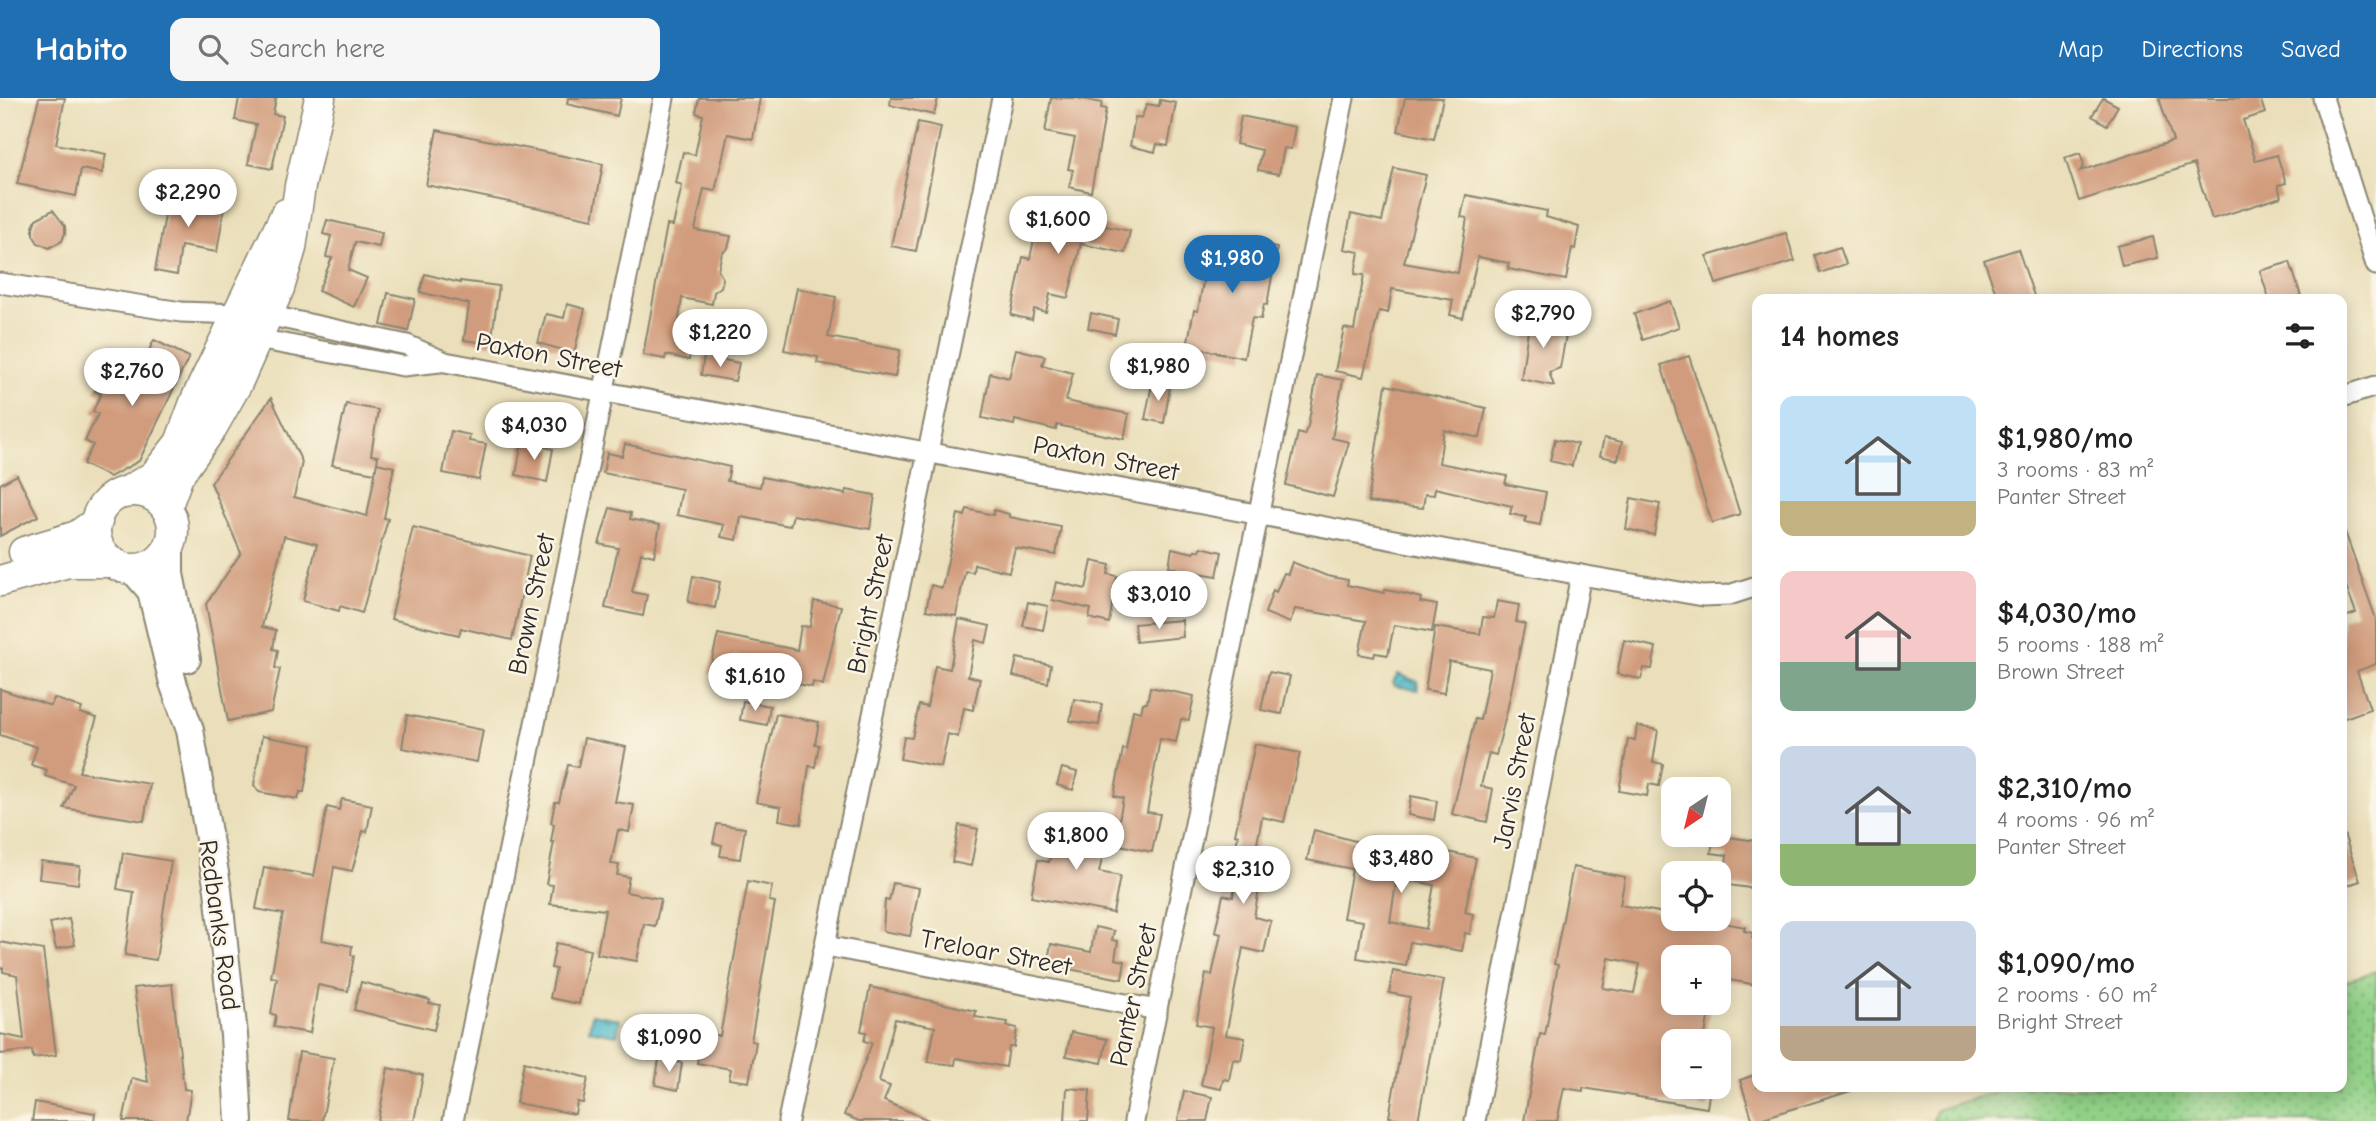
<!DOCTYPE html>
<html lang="en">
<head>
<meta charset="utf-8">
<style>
  body { margin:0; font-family:"Comic Neue",sans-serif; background:#f6f6f6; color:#222; height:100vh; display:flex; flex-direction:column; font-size:26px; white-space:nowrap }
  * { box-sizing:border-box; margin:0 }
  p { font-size:23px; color:#767676 }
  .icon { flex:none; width:38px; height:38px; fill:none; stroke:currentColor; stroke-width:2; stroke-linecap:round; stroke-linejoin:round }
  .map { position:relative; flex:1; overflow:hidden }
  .details { position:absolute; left:1752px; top:196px; width:595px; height:798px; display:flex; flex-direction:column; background:#fff; border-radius:14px; box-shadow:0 4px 18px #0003 }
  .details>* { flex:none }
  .needle { width:46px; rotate:215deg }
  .buttons { position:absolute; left:1661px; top:679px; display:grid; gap:14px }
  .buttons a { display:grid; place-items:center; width:70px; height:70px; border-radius:14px; background:#fff; box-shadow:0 4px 18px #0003; font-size:35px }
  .price { position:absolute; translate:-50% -60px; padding:0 16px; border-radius:24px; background:#fff; color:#222; font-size:23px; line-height:46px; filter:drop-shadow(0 2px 4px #0008) }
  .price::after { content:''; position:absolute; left:50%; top:42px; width:21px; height:16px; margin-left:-10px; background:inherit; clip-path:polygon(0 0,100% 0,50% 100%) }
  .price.selected { background:#1f6fb2; color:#fff }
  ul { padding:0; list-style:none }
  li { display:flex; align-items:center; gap:21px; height:175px; padding:0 28px }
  li span { display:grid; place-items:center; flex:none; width:196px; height:140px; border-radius:14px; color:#555 }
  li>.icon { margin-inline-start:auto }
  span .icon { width:84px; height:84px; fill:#fffc; stroke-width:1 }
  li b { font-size:30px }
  h2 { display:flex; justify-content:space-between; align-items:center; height:84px; padding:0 28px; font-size:30px }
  header { display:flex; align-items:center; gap:42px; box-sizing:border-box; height:98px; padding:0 35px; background:#1f6fb2; color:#fff }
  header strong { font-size:33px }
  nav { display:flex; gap:38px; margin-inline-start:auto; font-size:24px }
  .search { width:490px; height:63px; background:#f6f6f6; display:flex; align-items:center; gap:18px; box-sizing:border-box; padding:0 24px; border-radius:14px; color:#767676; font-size:26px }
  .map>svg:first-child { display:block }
  .park { fill:url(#park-dots); stroke:#5e7e59; stroke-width:2 }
  .water { fill:url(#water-waves); stroke:#3e747b; stroke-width:2 }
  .building { fill:#d19c7d; fill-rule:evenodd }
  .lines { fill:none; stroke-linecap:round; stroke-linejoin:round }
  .minor-casing { stroke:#8a8572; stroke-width:23 }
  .secondary-casing { stroke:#8a8572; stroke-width:30 }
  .primary-casing { stroke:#8a8572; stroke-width:33 }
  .minor { stroke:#fff; stroke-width:19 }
  .secondary { stroke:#fff; stroke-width:26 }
  .primary { stroke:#fff; stroke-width:30 }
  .labels { text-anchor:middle; stroke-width:5; stroke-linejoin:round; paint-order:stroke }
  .street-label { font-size:26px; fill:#2b2b2b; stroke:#fcf5e5 }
</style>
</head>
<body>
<header>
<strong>Habito</strong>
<div class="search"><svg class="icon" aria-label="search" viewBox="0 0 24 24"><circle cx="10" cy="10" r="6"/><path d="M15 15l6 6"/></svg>Search here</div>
<nav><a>Map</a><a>Directions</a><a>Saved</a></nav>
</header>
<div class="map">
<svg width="2376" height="1023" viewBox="0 0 2376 1023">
  <defs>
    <pattern id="park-dots" width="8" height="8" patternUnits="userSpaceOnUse" patternTransform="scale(1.75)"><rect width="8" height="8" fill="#91d187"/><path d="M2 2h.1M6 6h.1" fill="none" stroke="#77aa6f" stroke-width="1.8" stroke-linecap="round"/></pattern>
    <pattern id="water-waves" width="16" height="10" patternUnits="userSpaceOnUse" patternTransform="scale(1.75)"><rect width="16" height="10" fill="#50bccb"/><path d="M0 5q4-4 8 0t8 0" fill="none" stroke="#4399a5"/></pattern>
  </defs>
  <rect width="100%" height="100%" fill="#fcf5e5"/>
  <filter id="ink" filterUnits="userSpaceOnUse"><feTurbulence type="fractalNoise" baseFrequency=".0143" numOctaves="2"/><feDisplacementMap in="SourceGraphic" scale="14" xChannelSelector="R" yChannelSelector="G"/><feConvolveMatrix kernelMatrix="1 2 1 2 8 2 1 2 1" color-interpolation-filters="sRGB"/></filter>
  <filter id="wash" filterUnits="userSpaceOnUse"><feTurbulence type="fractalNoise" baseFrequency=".00686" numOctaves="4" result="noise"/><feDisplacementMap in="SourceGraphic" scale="28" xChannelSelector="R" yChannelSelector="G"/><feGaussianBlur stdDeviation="1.57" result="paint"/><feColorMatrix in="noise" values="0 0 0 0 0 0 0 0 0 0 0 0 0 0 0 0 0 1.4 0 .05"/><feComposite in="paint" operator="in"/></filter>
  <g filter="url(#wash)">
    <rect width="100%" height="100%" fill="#eadfba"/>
    <polygon class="park" points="2376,873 2376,1023 1933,1023 1936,1012 2011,989 2342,989 2342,884"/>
    <g class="water">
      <polygon points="1398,576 1418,584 1418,592 1395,588 1393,585"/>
      <polygon points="592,916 620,921 617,937 589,932"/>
    </g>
    <g id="blocks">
      <g class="building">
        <polygon points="39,0 65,0 56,46 106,56 102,75 81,71 76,98 17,86"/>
        <polygon points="239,0 276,0 273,16 283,18 272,71 248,66 256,27 235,22"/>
        <polygon points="568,0 621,0 617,18 567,6"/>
        <polygon points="699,0 760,0 753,41 728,36 715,93 704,91 695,132 731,138 728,150 722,155 718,172 723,181 721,189 714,194 712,206 682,200 677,235 694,239 689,262 666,257 665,261 643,257 667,127 673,128 682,87 676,85 683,54 695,57 703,17 696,15"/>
        <polygon points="891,0 938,0 934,17 890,7"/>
        <polygon points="1051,0 1077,0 1102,5 1101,10 1106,11 1091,94 1069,89 1073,72 1068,71 1075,40 1045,34"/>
        <polygon points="1405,0 1443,0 1434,41 1398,33"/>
        <polygon points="2103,0 2118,8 2107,27 2092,18"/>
        <polygon points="2159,0 2260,0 2265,15 2243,22 2256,63 2277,57 2286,85 2278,87 2281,99 2212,121 2194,66 2079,103 2065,60 2080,55 2084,67 2080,73 2173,43"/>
        <polygon points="1160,2 1176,5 1168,48 1157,46 1155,54 1130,48 1135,19 1141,20 1147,6 1159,8"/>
        <polygon points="1241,18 1295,29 1291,51 1284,50 1279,76 1258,72 1262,52 1236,46"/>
        <polygon points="918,24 941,29 916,153 891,148"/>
        <polygon points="437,32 603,66 593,121 426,87"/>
        <polygon points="1394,70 1426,77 1404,165 1458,175 1467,120 1461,119 1466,97 1547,113 1546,119 1579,129 1575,151 1572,150 1566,182 1508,171 1509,165 1478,159 1463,220 1450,217 1453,202 1392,191 1388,215 1379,213 1363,279 1335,273 1344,230 1354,232 1364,177 1355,176 1359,154 1344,151 1351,116 1382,123"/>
        <polygon points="169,95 225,105 217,154 181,148 177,177 155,173"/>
        <polygon points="1031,104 1069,112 1067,120 1130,133 1125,155 1081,146 1068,200 1050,196 1046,214 1034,211 1032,222 1011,217 1023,159 1030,161 1038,121 1028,119"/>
        <polygon points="53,112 65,128 65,135 62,143 49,150 38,145 33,137 33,129 36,121"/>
        <polygon points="327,122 382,135 379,149 355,144 348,172 367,180 354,209 318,193 332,160 326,159 331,138 323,136"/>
        <polygon points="1786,135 1795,163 1716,186 1707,158"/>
        <polygon points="1211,138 1277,150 1267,207 1264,206 1261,221 1252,220 1244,260 1187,248 1194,212 1198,213"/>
        <polygon points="2153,139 2158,160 2122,168 2117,148"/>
        <polygon points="1840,149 1846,166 1820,175 1814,157"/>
        <polygon points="2018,151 2035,201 1998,201 1984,162"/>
        <polygon points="2290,164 2302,201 2269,201 2260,173"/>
        <polygon points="425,176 460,185 460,183 499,188 491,246 464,242 469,206 420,194"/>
        <polygon points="797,190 836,199 828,239 900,252 895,279 817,265 818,259 784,252"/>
        <polygon points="388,195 415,201 408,233 381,227"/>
        <polygon points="1670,203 1679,229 1643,242 1634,216"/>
        <polygon points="567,206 585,211 574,255 538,245 546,216 564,220"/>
        <polygon points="1091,215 1118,221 1115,236 1088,230"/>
        <polygon points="1530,218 1568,226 1560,270 1549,274 1554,288 1521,281"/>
        <polygon points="154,242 189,259 139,363 110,379 83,366 93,347 85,343 98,316 93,313 101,296 95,293 106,270 115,274 122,260 141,269"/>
        <polygon points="1016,251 1045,258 1042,267 1073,275 1066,303 1129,316 1124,341 1057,327 1056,332 1015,322 1014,327 982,320 990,275 1009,280"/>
        <polygon points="704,258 739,265 735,283 701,277"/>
        <polygon points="1689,258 1740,416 1712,425 1661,267"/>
        <polygon points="1317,277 1343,282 1332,340 1349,344 1333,399 1286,387 1298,335 1304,337 1308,328"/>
        <polygon points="1152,286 1170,289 1164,325 1145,321"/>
        <polygon points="1386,287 1486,310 1480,340 1444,332 1439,365 1507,378 1505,386 1546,394 1540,427 1525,424 1526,419 1510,416 1512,408 1435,390 1434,397 1425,396 1423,410 1368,404"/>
        <polygon points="271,300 302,364 294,399 367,418 377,365 375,375 332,367 346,306 378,312 371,357 378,358 377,365 394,369 384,420 388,421 362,515 340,508 339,513 303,503 317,446 284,438 262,529 276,532 273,551 278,552 275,570 280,571 271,614 228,623 206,506 241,455 211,385"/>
        <polygon points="451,333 470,337 469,343 486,346 479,382 443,375"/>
        <polygon points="1604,340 1622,344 1618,362 1600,358"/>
        <polygon points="1555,341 1577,346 1572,368 1550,363"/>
        <polygon points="522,344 553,351 547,384 516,377"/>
        <polygon points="625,346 730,369 727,383 760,389 762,379 845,396 846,392 875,397 870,431 793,417 790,428 741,419 737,442 721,439 724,427 677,417 682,391 603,375 607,355 622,358"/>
        <polygon points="17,377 38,418 0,438 0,386"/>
        <polygon points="1631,400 1660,406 1654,437 1626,431"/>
        <polygon points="610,410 631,415 630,421 660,427 654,458 641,455 632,494 647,497 643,518 605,510 618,450 599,446"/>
        <polygon points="967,411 993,417 994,412 1009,416 1009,419 1061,429 1056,457 1015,450 1009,474 974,466 973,474 965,473 956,518 926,512 931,487 942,490 958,416 965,418"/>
        <polygon points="2343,428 2376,521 2376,566 2357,573 2370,611 2342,621 2342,520 2356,515 2342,477"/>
        <polygon points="413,429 530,458 512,542 461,530 459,537 391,521"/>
        <polygon points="1201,449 1222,454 1217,478 1199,475 1198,480 1175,475 1176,470 1169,469 1172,450 1194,455 1195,452 1200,453"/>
        <polygon points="1092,463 1110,467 1108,476 1117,478 1109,525 1089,520 1091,511 1052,502 1056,484 1086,491"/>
        <polygon points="1292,464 1327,478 1348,482 1347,487 1384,495 1385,492 1401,495 1421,500 1420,504 1437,507 1432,534 1394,527 1388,557 1375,555 1374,559 1359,556 1366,523 1295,511 1290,525 1265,515 1273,492 1276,494 1284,475 1288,476"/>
        <polygon points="693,478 720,484 715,510 688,504"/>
        <polygon points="814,503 841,508 823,587 813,584 812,589 785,583 788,568 733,558 728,579 709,575 718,536 797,552 801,528 810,529"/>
        <polygon points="1497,503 1519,507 1516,524 1525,526 1507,613 1496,657 1489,655 1481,688 1493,691 1487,724 1452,716 1475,621 1480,622 1490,571 1449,563 1444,595 1425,592 1435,529 1480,536 1483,519 1494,520"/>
        <polygon points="1028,504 1048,508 1043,532 1023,528"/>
        <polygon points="959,521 990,528 986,545 975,542 968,578 980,581 973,612 964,610 958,639 948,636 941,669 900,661 904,639 912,640 919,607 927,609 935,568 950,571"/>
        <polygon points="1182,522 1183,539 1136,544 1134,526"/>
        <polygon points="1624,542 1656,549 1652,571 1644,570 1641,581 1617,576"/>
        <polygon points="1017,560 1051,567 1048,585 1013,578"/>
        <polygon points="1269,574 1290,578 1282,616 1261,612"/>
        <polygon points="1150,589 1194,598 1189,622 1181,621 1176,644 1160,641 1147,714 1160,716 1152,754 1115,746 1123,700 1114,698 1123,651 1126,652 1133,612 1141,614 1143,605 1147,605"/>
        <polygon points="0,591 51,608 54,600 82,610 80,615 97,620 79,674 150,686 144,723 64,710 74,687 45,678 47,672 31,667 37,649 0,637"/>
        <polygon points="1074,601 1102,606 1099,627 1070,623"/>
        <polygon points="743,603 770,608 767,627 740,622"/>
        <polygon points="776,616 819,624 815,646 819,647 815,669 809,668 801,726 779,722 781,709 756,704"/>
        <polygon points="407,617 483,632 477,664 402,650"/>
        <polygon points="1637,628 1658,632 1653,664 1663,666 1659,688 1649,686 1647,698 1619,693 1628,641 1635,642"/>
        <polygon points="262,638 312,647 304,694 300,694 298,701 259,694 254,687"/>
        <polygon points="584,640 626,649 615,704 634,707 629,734 618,732 611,766 619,767 617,777 629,779 626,794 661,801 655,828 644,826 637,863 597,856 605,812 550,806 553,787 546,786 554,744 551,744 554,726 551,725 555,704 559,704 568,667 578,669"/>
        <polygon points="1255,646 1300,655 1284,724 1262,719 1253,767 1263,769 1254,819 1271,823 1264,855 1243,850 1226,937 1245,940 1241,962 1233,961 1229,982 1223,981 1221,991 1201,987 1212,929 1196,926 1206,876 1212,877 1221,836 1215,834 1223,797 1233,799 1238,771 1232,770 1238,737 1235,736"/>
        <polygon points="1062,670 1077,674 1073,692 1057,687"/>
        <polygon points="1411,698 1437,703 1434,722 1408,717"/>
        <polygon points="342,701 372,707 367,734 363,733 352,773 334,769 322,842 352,848 351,857 354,858 348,893 318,887 310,935 274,929 276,917 271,916 277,880 271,879 283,816 256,811 264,769 314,778 327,709 339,712"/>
        <polygon points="717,726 745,730 740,761 720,758 722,747 713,745"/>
        <polygon points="959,727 978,731 971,768 952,764"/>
        <polygon points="1058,727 1107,739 1099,774 1120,778 1113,815 1031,799 1038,762 1049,764"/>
        <path d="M1314 732 1370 747 1372 738 1397 743 1394 754 1426 762 1429 750 1476 760 1465 814 1473 816 1470 836 1465 835 1462 853 1410 844 1406 868 1357 860 1363 823 1343 820 1352 771 1307 762ZM1397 779 1434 787 1426 831 1390 824Z"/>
        <polygon points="2342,736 2344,736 2360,783 2342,789"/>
        <polygon points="1714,737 1757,743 1757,791 1728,787 1729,780 1725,778 1727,757 1711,755"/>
        <polygon points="123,755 171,763 156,862 125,857 134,794 117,791"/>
        <polygon points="41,763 80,768 78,786 39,781"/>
        <path d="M1573 769 1625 779 1620 807 1664 815 1673 821H1704L1745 829 1744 833 1753 835 1752 840H1757V887L1718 880V859H1673V905L1710 909 1704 943 1673 940V989H1710L1707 1010 1583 990V993L1564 990 1557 1023H1524L1540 936 1545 937 1558 867 1554 866ZM1609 860 1640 866 1634 895 1603 890Z"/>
        <polygon points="748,783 772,788 769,803 775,804 751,943 756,944 749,984 729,981 731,971 697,965 702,934 720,938"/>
        <polygon points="893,785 919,790 910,838 883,833 885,802 889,803"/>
        <polygon points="69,821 75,847 56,851 50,825"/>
        <polygon points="1095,829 1114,833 1112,842 1118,843 1115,861 1125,863 1122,881 1047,867 1051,846 1091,854"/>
        <polygon points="0,844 43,852 56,957 33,960 32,952 0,956 0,936 24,941 17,877 3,874 3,870 0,870"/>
        <polygon points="556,845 590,852 579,906 550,900 556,871 551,870"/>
        <polygon points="1393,873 1444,882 1418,1023 1389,1019 1410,899 1389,895"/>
        <polygon points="361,884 430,902 429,905 440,907 434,932 354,912"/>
        <polygon points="172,886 184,991 191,992 186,1023 123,1023 132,980 148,984 134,890"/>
        <polygon points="870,889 976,913 975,919 1008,924 1007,928 1017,930 1014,949 1009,949 1006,969 956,960 955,967 928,964 935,929 895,921 879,984 890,988 884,1003 931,1023 859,1023 844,1017 872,945 864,943 866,934 861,933"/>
        <polygon points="1071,934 1107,941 1102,965 1066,958"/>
        <polygon points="299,954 334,960 322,1023 289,1023"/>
        <polygon points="659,961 682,965 678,992 655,987"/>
        <polygon points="524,964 588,980 583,1005 577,1004 575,1016 516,1005"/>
        <polygon points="388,970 423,977 414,1023 378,1023"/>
        <polygon points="1757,976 1757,989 1850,989 1851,993 1753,1023 1740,982"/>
        <polygon points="1067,990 1090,992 1088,1023 1065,1023"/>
        <polygon points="1184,993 1212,999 1207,1023 1178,1023"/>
        <polygon points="35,1004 95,1015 94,1023 32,1023"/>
      </g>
    </g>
  </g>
  <g filter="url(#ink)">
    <use href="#blocks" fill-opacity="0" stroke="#8a8572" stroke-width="2"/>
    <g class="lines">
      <defs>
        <g id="minor">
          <polyline points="2323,0 2376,167"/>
          <polyline points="0,185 181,214 239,216"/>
          <polyline points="267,217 407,247 445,264 1581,477 1703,498 1729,497 1757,488"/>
          <polyline points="257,241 403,268 440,264"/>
          <polyline points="2342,299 2376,288"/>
          <polyline points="826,848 1157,912"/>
          <polyline points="453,1023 664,0"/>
          <polyline points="788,1023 1002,0"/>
          <polyline points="1134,1023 1344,0"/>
          <polyline points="1475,1023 1581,477"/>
        </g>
        <g id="secondary">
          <polyline points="170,447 170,476 187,561"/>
          <polyline points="132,471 151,493 173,585 190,632 218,792 234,937 239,1023"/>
        </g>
        <g id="primary">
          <circle cx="134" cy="432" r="39"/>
          <polyline points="125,395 154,378 180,345 196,302 286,116"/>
          <polyline points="166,410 178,378 211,331 237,285 279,190 291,150 300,88 320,0"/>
          <polyline points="24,454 77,438 97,424"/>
          <polyline points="0,483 68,464 113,464"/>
        </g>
      </defs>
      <use href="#minor" class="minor-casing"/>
      <use href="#secondary" class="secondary-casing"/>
      <use href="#primary" class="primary-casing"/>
      <use href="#minor" class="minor"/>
      <use href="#secondary" class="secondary"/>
      <use href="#primary" class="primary"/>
    </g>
  </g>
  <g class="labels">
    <g class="street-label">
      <text transform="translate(549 257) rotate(11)" y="9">Paxton Street</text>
      <text transform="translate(1106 360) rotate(11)" y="9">Paxton Street</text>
      <text transform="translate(531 506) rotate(-78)" y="9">Brown Street</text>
      <text transform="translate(870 506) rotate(-78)" y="9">Bright Street</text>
      <text transform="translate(1514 683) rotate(-79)" y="9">Jarvis Street</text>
      <text transform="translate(220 827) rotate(82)" y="9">Redbanks Road</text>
      <text transform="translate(996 854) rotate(11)" y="9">Treloar Street</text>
      <text transform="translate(1133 897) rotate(-78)" y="9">Panter Street</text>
    </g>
  </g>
</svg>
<div class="buttons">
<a><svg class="needle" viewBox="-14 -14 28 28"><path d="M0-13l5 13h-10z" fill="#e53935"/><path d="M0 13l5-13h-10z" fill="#767676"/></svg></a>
<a><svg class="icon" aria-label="locate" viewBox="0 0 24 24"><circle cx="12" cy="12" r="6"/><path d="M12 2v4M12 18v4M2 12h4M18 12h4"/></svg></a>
<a>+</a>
<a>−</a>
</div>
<b class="price" style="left:188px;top:131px">$2,290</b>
<b class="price" style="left:1058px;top:158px">$1,600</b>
<b class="price selected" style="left:1232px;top:197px">$1,980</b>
<b class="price" style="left:1543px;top:252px">$2,790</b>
<b class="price" style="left:720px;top:271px">$1,220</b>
<b class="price" style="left:1158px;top:305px">$1,980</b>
<b class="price" style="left:132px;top:310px">$2,760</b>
<b class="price" style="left:534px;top:364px">$4,030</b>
<b class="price" style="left:1159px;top:533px">$3,010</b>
<b class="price" style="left:755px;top:615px">$1,610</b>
<b class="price" style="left:1076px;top:774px">$1,800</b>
<b class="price" style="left:1401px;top:797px">$3,480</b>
<b class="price" style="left:1243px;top:808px">$2,310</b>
<b class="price" style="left:669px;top:976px">$1,090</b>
<section class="details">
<h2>14 homes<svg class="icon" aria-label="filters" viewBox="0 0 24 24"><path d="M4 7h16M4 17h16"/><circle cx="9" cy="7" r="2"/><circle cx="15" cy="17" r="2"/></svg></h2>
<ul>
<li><span style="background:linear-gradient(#bfe0f5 75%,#c2b280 0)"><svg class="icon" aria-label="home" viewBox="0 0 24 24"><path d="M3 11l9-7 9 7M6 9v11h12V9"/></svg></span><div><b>$1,980/mo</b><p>3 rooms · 83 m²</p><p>Panter Street</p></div></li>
<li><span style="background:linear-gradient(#f6c9c9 65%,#7fa58c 0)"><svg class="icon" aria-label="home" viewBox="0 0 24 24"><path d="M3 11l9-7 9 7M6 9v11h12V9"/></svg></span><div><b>$4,030/mo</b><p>5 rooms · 188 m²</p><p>Brown Street</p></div></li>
<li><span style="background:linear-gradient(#c9d6e8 70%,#8fb573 0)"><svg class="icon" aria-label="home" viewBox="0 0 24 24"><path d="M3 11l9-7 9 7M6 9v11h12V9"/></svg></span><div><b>$2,310/mo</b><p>4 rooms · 96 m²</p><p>Panter Street</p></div></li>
<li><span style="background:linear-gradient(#c9d6e8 75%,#b9a48a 0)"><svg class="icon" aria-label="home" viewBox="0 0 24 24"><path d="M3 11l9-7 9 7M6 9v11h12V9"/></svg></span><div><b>$1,090/mo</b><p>2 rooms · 60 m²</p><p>Bright Street</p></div></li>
</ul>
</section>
</div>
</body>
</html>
